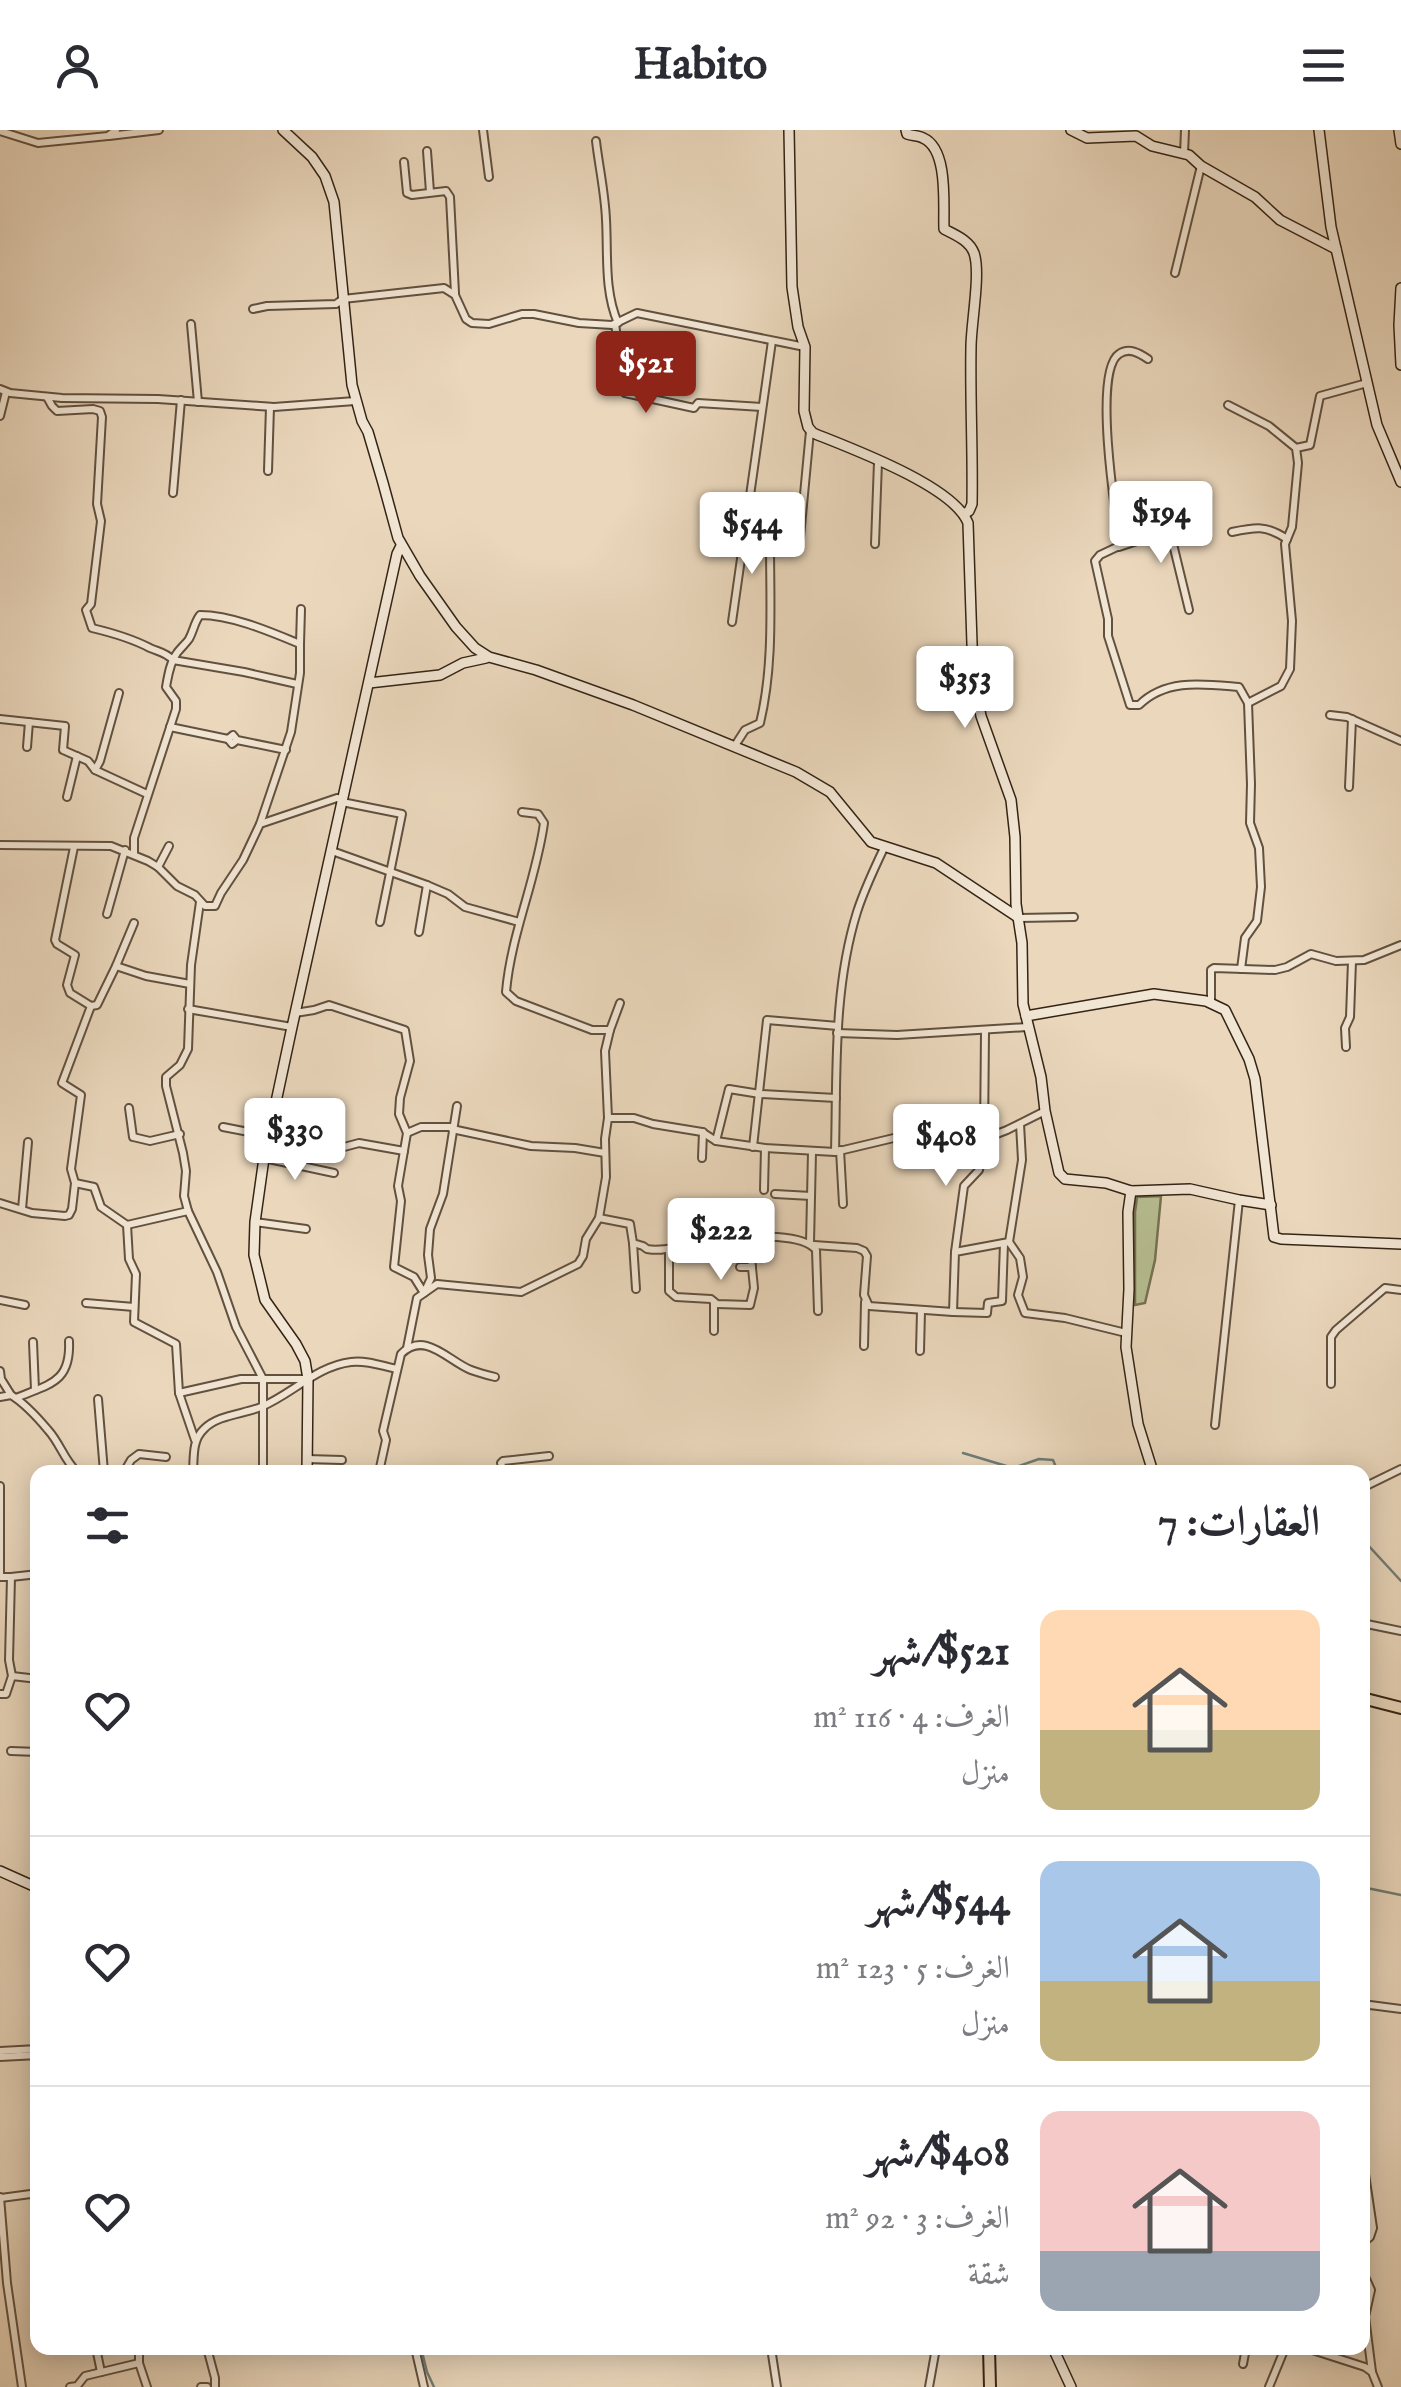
<!DOCTYPE html>
<html lang="ar">
<head>
<meta charset="utf-8">
<style>
  body { margin:0; font-family:"IM FELL English",Amiri,serif; background:#f7f7f7; color:#2b2b33; direction:rtl; height:100vh; display:flex; flex-direction:column; font-size:38px; white-space:nowrap }
  * { box-sizing:border-box; margin:0 }
  p { font-size:32px; color:#7c7c81 }
  .icon { flex:none; width:55px; height:55px; fill:none; stroke:currentColor; stroke-width:2; stroke-linecap:round; stroke-linejoin:round }
  .map { position:relative; flex:1; overflow:hidden; direction:ltr }
  .sheet { position:absolute; left:30px; top:1335px; width:1340px; height:890px; display:flex; flex-direction:column; background:#fff; border-radius:20px; box-shadow:0 5px 25px #0003; direction:rtl }
  .sheet>* { flex:none }
  .price { position:absolute; translate:-50% -85px; padding:0 22px; border-radius:10px; background:#fff; color:#222; font-size:32px; line-height:65px; filter:drop-shadow(0 2px 5px #0008) }
  .price::after { content:''; position:absolute; left:50%; top:60px; width:30px; height:22px; margin-left:-15px; background:inherit; clip-path:polygon(0 0,100% 0,50% 100%) }
  .price.on { background:#8f2418; color:#fff }
  ul { padding:0; list-style:none }
  li { display:flex; align-items:center; gap:30px; height:250px; padding:0 50px }
  li+li { border-top:2px solid #e1e1e2 }
  li span { display:grid; place-items:center; flex:none; width:280px; height:200px; border-radius:20px; color:#555 }
  li>.icon { margin-inline-start:auto }
  span .icon { width:120px; height:120px; fill:#fffc; stroke-width:1 }
  li b { font-size:42px }
  h2 { display:flex; justify-content:space-between; align-items:center; height:120px; padding:0 50px; font-size:42px }
  header { display:flex; justify-content:space-between; align-items:center; height:130px; padding:0 50px; background:#fff; font-size:45px; font-weight:700 }
  .map>svg:first-child { display:block }
  .green { fill:#b6be91; stroke:#757153; stroke-width:2.5 }
  .lines { fill:none; stroke-linecap:round; stroke-linejoin:round }
  .stream { stroke:#717d76; stroke-width:2.5 }
  .street-casing { stroke:#62513f; stroke-width:10 }
  .secondary-casing { stroke:#342415; stroke-width:12 }
  .primary-casing { stroke:#342415; stroke-width:14 }
  .street { stroke:#f1e5d3; stroke-width:6 }
  .secondary { stroke:#f1e5d3; stroke-width:9 }
  .primary { stroke:#ead7bc; stroke-width:10 }
</style>
</head>
<body>
<header><svg class="icon" aria-label="menu" viewBox="0 0 24 24"><path d="M4 6h16M4 12h16M4 18h16"/></svg>Habito<svg class="icon" aria-label="person" viewBox="0 0 24 24"><circle cx="12" cy="8" r="4"/><path d="M4 21q1-7 8-7t8 7"/></svg></header>
<div class="map">
<svg width="1401" height="2257" viewBox="0 0 1401 2257">
  <rect width="100%" height="100%" fill="#ead7bc"/>
  <filter id="stains"><feTurbulence type="fractalNoise" baseFrequency=".002" numOctaves="4"/><feColorMatrix values="0 0 0 0 .2 0 0 0 0 .09 0 0 0 0 .02 0 0 0 .5 -.17"/></filter>
  <radialGradient id="worn" r=".72"><stop offset=".6" stop-color="#630" stop-opacity="0"/><stop offset="1" stop-color="#630" stop-opacity=".3"/></radialGradient>
  <polygon class="green" points="1161,1066 1155,1130 1145,1173 1135,1175 1135,1082 1137,1067"/>
  <g class="lines">
    <g class="stream">
      <polyline points="963,1323 1013,1338 1039,1329 1053,1330 1058,1342"/>
      <polyline points="1362,1414 1367,1414 1401,1451"/>
      <polyline points="1362,1757 1401,1765"/>
      <polyline points="421,2218 427,2242 434,2257"/>
    </g>
    <defs>
      <g id="street">
        <polyline points="483,0 489,47"/>
        <polyline points="0,1 38,13 108,6 116,0"/>
        <polyline points="109,6 159,0"/>
        <path d="M596 11C599 37 605 63 606 90 608 124 604 161 618 193"/>
        <polyline points="427,21 430,62"/>
        <polyline points="1184,24 1185,0"/>
        <polyline points="404,32 407,63 412,65 446,61 450,67 455,163"/>
        <polyline points="1175,143 1201,36"/>
        <polyline points="253,179 267,176 336,174 343,169 444,158 455,165 466,189 472,193 489,194 522,184 534,184 579,193 612,195 637,183 805,217"/>
        <polyline points="191,194 198,272"/>
        <polyline points="615,194 625,263 694,278 698,273 762,277"/>
        <path d="M1148 229C1139 223 1129 217 1119 224 1093 241 1115 381 1120 412L1117 417 1100 425 1095 431 1108 489V506L1130 575H1139C1166 548 1204 554 1239 557L1248 573"/>
        <polyline points="0,259 10,263 62,268 158,269 274,277 355,271"/>
        <path d="M47 267 52 276 57 281 93 279 100 281 102 287 97 374 101 391 91 474 86 480 92 498C113 503 131 508 150 518 159 522 165 522 173 530L244 542 297 554"/>
        <polyline points="1228,275 1269,296 1296,318 1298,333 1292,397 1285,414 1292,491 1290,539 1281,556 1248,573 1251,654 1250,693 1259,718 1261,757 1257,791 1245,808 1241,839"/>
        <polyline points="0,286 6,262"/>
        <polyline points="1296,318 1310,315 1320,266 1367,253"/>
        <polyline points="268,341 270,277"/>
        <polyline points="173,363 181,270"/>
        <path d="M1232 402C1256 397 1266 395 1287 409"/>
        <polyline points="875,414 878,332"/>
        <polyline points="1119,417 1149,407 1166,405 1172,410 1189,480"/>
        <polyline points="732,492 772,211"/>
        <polyline points="300,514 301,479"/>
        <polyline points="1330,585 1347,587 1401,611"/>
        <polyline points="0,589 65,596 63,620 88,631 95,640 147,664"/>
        <polyline points="170,597 228,609"/>
        <polyline points="237,610 233,605 228,609 232,614 237,610 286,620"/>
        <polyline points="27,617 29,592"/>
        <path d="M734 617 745 600 760 593C774 535 770 473 770 413L772 407H800L810 301"/>
        <polyline points="95,640 100,631 119,563"/>
        <polyline points="1349,657 1352,589"/>
        <polyline points="67,667 77,626"/>
        <polyline points="342,672 402,684 380,792"/>
        <path d="M522 682 538 684 544 693C536 751 511 804 506 862L516 871 592 900H610"/>
        <polyline points="0,715 111,716 148,731 158,737 177,756 195,765 205,776 215,776 221,763 243,730 260,694 337,668 343,669"/>
        <polyline points="332,721 427,755 448,764 465,777 519,792"/>
        <path d="M134 724V708L176 579V571L166 557C168 546 170 532 177 523 178 521 188 511 189 509 194 500 194 493 200 485 232 485 271 502 300 514V543L291 602 260 694"/>
        <polyline points="158,737 169,716"/>
        <polyline points="200,772 191,835 188,919 180,935 166,947 166,956 183,1023 186,1041 184,1066 188,1081 217,1142 236,1197 263,1249 263,1342"/>
        <polyline points="107,784 125,720"/>
        <polyline points="1019,788 1074,787"/>
        <polyline points="419,802 427,755"/>
        <polyline points="116,836 146,846 190,854"/>
        <polyline points="1211,872 1211,840 1214,838 1275,840 1287,837 1311,824 1336,831 1364,830 1401,815"/>
        <polyline points="91,876 97,875 116,836 134,793"/>
        <polyline points="188,879 292,897"/>
        <polyline points="295,883 314,880 329,875 405,900 410,931 400,968 399,984 407,1003 398,1056 401,1071 394,1137 414,1147 424,1163 431,1148 428,1125 430,1099 443,1064 457,976"/>
        <polyline points="837,903 897,905 1027,897"/>
        <polyline points="1346,917 1345,898 1350,887 1352,831"/>
        <polyline points="129,978 133,1007 150,1011 180,1004"/>
        <polyline points="608,988 634,988 653,994 702,1002 716,1011 765,1018 835,1022 898,1007 954,1005 989,1007 1007,1000 1045,981"/>
        <polyline points="223,997 269,1006"/>
        <polyline points="452,999 531,1016 575,1018 605,1023"/>
        <polyline points="407,1003 421,997 452,997"/>
        <polyline points="716,1011 729,959 760,964 836,968"/>
        <polyline points="344,1017 359,1013 404,1021"/>
        <polyline points="753,1017 767,890 838,896"/>
        <polyline points="840,1020 843,1074"/>
        <path d="M835 1022C837 943 833 859 857 782 864 760 874 739 884 718"/>
        <polyline points="264,1028 334,1043"/>
        <polyline points="702,1028 703,1002"/>
        <polyline points="75,1053 94,1057 101,1077 127,1095 129,1129 136,1144 134,1192 176,1214 179,1263 195,1310"/>
        <polyline points="764,1060 765,1018"/>
        <polyline points="775,1064 811,1066"/>
        <polyline points="0,1073 32,1083 65,1086 69,1085 72,1079 75,1053 71,1039 81,965 62,953 91,876 70,863 67,855 75,825 57,814 55,810 74,717"/>
        <polyline points="22,1079 28,1012"/>
        <path d="M599 1088 630 1094 633 1113 643 1116 647 1119C659 1121 667 1119 678 1117 686 1115 694 1117 702 1117 713 1116 722 1111 733 1109 752 1105 804 1104 816 1120L818 1181"/>
        <polyline points="255,1092 306,1099"/>
        <polyline points="127,1095 188,1081"/>
        <polyline points="1009,1112 1020,1128 1023,1147 1018,1165 1025,1183 1065,1188 1126,1203"/>
        <polyline points="633,1113 636,1159"/>
        <polyline points="810,1113 812,1022"/>
        <polyline points="814,1115 857,1118 864,1121 867,1126 864,1165 869,1176 953,1182 955,1122 1009,1112 1022,1030 1020,994"/>
        <polyline points="669,1121 669,1161 676,1167 711,1169 717,1174 750,1175 754,1158 749,1108"/>
        <polyline points="955,1122 964,1056 979,1040 984,1007 985,901"/>
        <polyline points="740,1137 752,1137"/>
        <polyline points="0,1170 25,1175"/>
        <polyline points="86,1173 134,1177"/>
        <polyline points="953,1182 987,1183 988,1173 1002,1171 1004,1113"/>
        <polyline points="714,1201 714,1172"/>
        <polyline points="33,1212 35,1260"/>
        <polyline points="864,1216 865,1172"/>
        <polyline points="407,1218 417,1168 437,1154 521,1162 578,1134 583,1126 586,1109 599,1088 606,1047 605,1009 608,988 605,921 610,900 620,873"/>
        <polyline points="920,1221 921,1181"/>
        <polyline points="0,1241 1,1249 11,1265"/>
        <polyline points="1331,1254 1331,1207 1336,1200 1385,1158 1401,1160"/>
        <polyline points="179,1263 241,1249 307,1249"/>
        <path d="M0 1267 11 1265C24 1273 38 1288 48 1300 60 1313 64 1330 77 1342"/>
        <path d="M16 1268C49 1254 71 1253 69 1211"/>
        <polyline points="98,1269 104,1342"/>
        <polyline points="1215,1295 1239,1070"/>
        <polyline points="307,1329 342,1330"/>
        <polyline points="124,1342 131,1330 139,1324 166,1327"/>
        <path d="M193 1342C194 1327 192 1310 204 1299 217 1285 244 1284 261 1277 292 1264 317 1236 351 1232 367 1230 382 1236 397 1239"/>
        <path d="M379 1342 386 1310 383 1301 401 1224C425 1200 448 1231 471 1240 479 1243 487 1245 495 1247"/>
        <polyline points="490,1342 502,1339"/>
        <polyline points="504,1342 501,1333 503,1331 549,1326"/>
        <polyline points="0,1356 0,1447"/>
        <polyline points="1362,1358 1401,1339"/>
        <polyline points="0,1447 11,1447 9,1530 12,1546"/>
        <polyline points="11,1447 38,1444"/>
        <polyline points="1362,1493 1401,1501"/>
        <polyline points="0,1564 6,1564 12,1546 38,1549"/>
        <polyline points="11,1621 38,1622"/>
        <polyline points="1362,1876 1370,1875 1401,1879"/>
        <polyline points="0,1921 38,1919"/>
        <polyline points="0,1927 38,1925"/>
        <polyline points="0,2067 7,2153 22,2257"/>
        <polyline points="1,2068 38,2063"/>
        <polyline points="1362,2113 1370,2107 1373,2098 1365,2044"/>
        <polyline points="1362,2140 1371,2160 1365,2187 1372,2242"/>
        <polyline points="96,2218 101,2242"/>
        <polyline points="139,2218 139,2233"/>
        <polyline points="207,2218 215,2248 215,2257"/>
        <polyline points="415,2218 424,2257"/>
        <polyline points="771,2218 777,2257"/>
        <polyline points="1306,2218 1365,2237 1372,2242 1378,2257"/>
        <polyline points="1243,2234 1246,2218"/>
        <polyline points="70,2257 77,2256 85,2246 139,2233 147,2257"/>
        <polyline points="201,2257 207,2257"/>
        <polyline points="929,2257 936,2218"/>
        <polyline points="1269,2257 1285,2218"/>
      </g>
      <g id="secondary">
        <polyline points="283,0 312,27 325,46 334,72 352,255 362,291 368,302 383,353 398,408 420,446 456,497 475,518 489,527 536,540 633,575 796,642 830,662 871,712 936,733 1019,788"/>
        <path d="M789 0 792 157 798 197 805 217 804 281 808 297 813 303C850 318 954 356 968 393L973 544 981 586 1011 670 1015 707 1016 774 1022 813 1023 874 1041 947 1045 981 1059 1043 1065 1049 1106 1053 1131 1061 1190 1059 1239 1070 1271 1075"/>
        <path d="M906 0 907 4C912 6 918 5 923 8 949 19 943 76 944 99 955 105 969 110 974 123 981 143 971 194 971 217 970 269 973 322 972 374L969 381 964 384"/>
        <polyline points="1071,0 1087,8 1136,6 1152,16 1189,25 1201,36 1255,67 1280,90 1336,119"/>
        <polyline points="1319,0 1331,97 1377,295 1401,352"/>
        <polyline points="1399,0 1401,14"/>
        <polyline points="1401,158 1399,195 1401,235"/>
        <polyline points="369,553 440,545 463,533 486,528"/>
        <polyline points="1026,886 1154,864 1206,871 1225,880 1249,929 1255,949 1274,1107 1281,1109 1401,1114"/>
        <polyline points="1131,1061 1128,1082 1129,1159 1126,1217 1138,1294 1153,1342"/>
        <polyline points="307,1342 308,1249 305,1231 296,1214 265,1170 254,1125 255,1092 264,1028 292,897 397,424 401,416"/>
        <polyline points="0,1741 38,1758"/>
        <polyline points="1053,2218 1071,2257"/>
      </g>
      <g id="primary">
        <polyline points="1362,1568 1401,1578"/>
        <polyline points="989,2218 990,2257"/>
      </g>
    </defs>
    <use href="#street" class="street-casing"/>
    <use href="#secondary" class="secondary-casing"/>
    <use href="#primary" class="primary-casing"/>
    <use href="#street" class="street"/>
    <use href="#secondary" class="secondary"/>
    <use href="#primary" class="primary"/>
  </g>
  <rect width="100%" height="100%" filter="url(#stains)"/>
  <rect width="100%" height="100%" fill="url(#worn)"/>
</svg>
<b class="price on" style="left:646px;top:286px">$521</b>
<b class="price" style="left:1161px;top:436px">$194</b>
<b class="price" style="left:752px;top:447px">$544</b>
<b class="price" style="left:965px;top:601px">$353</b>
<b class="price" style="left:295px;top:1053px">$330</b>
<b class="price" style="left:946px;top:1059px">$408</b>
<b class="price" style="left:721px;top:1153px">$222</b>
<section class="sheet">
<h2>العقارات: 7<svg class="icon" aria-label="filters" viewBox="0 0 24 24"><path d="M4 7h16M4 17h16"/><circle cx="9" cy="7" r="2"/><circle cx="15" cy="17" r="2"/></svg></h2>
<ul>
<li><span style="background:linear-gradient(#ffd9b3 60%,#c2b280 0)"><svg class="icon" aria-label="home" viewBox="0 0 24 24"><path d="M3 11l9-7 9 7M6 9v11h12V9"/></svg></span><div><b>$521/شهر</b><p>الغرف: 4 · 116 m²</p><p>منزل</p></div><svg class="icon" aria-label="heart" viewBox="0 0 24 24"><path d="M12 20l-8-8c-3-5 5-10 8-4 3-6 11-1 8 4z"/></svg></li>
<li><span style="background:linear-gradient(#a9c7e8 60%,#c2b280 0)"><svg class="icon" aria-label="home" viewBox="0 0 24 24"><path d="M3 11l9-7 9 7M6 9v11h12V9"/></svg></span><div><b>$544/شهر</b><p>الغرف: 5 · 123 m²</p><p>منزل</p></div><svg class="icon" aria-label="heart" viewBox="0 0 24 24"><path d="M12 20l-8-8c-3-5 5-10 8-4 3-6 11-1 8 4z"/></svg></li>
<li><span style="background:linear-gradient(#f6c9c9 70%,#9aa5b1 0)"><svg class="icon" aria-label="home" viewBox="0 0 24 24"><path d="M3 11l9-7 9 7M6 9v11h12V9"/></svg></span><div><b>$408/شهر</b><p>الغرف: 3 · 92 m²</p><p>شقة</p></div><svg class="icon" aria-label="heart" viewBox="0 0 24 24"><path d="M12 20l-8-8c-3-5 5-10 8-4 3-6 11-1 8 4z"/></svg></li>
</ul>
</section>
</div>
</body>
</html>
